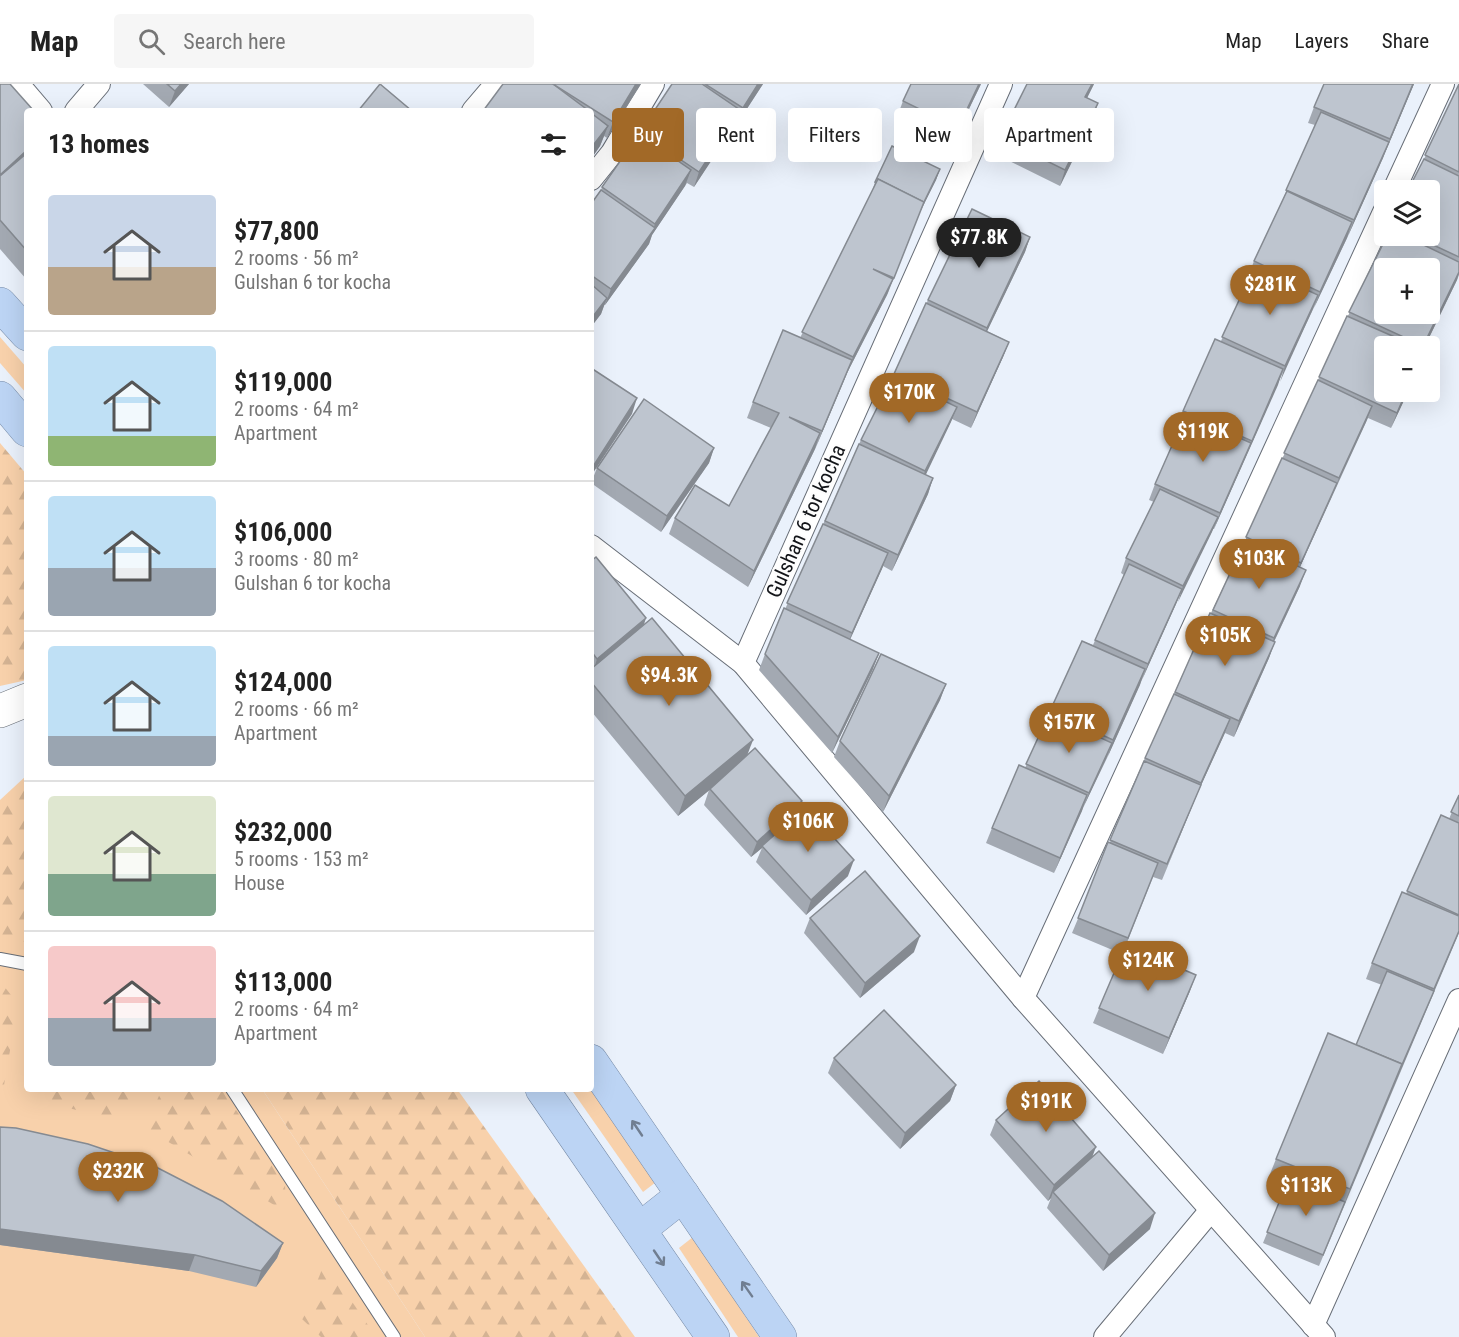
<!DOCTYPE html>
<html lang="en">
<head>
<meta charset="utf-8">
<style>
  body { margin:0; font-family:"Roboto Condensed",sans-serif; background:#f6f6f6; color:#222; height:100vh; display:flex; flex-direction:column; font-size:22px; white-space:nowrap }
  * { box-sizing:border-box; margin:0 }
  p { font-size:20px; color:#767676 }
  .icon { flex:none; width:33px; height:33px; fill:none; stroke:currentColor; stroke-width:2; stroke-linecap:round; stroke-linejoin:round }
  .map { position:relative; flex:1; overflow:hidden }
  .sheet { position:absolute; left:24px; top:24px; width:570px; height:984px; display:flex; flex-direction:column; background:#fff; border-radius:6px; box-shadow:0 6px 24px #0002 }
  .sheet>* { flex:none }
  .hud { position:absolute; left:612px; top:24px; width:570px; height:54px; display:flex; gap:12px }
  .controls { position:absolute; left:1374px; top:96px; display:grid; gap:12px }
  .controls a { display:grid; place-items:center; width:66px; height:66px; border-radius:6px; background:#fff; box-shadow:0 6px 24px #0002; font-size:30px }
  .price { position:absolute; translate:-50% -51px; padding:0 14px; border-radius:21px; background:#a26927; color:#fff; font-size:20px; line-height:39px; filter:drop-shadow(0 2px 3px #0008) }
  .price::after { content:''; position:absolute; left:50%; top:36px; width:18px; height:14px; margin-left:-9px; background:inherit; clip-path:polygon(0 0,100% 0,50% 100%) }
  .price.current { background:#222; color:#fff }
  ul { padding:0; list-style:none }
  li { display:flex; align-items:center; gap:18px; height:150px; padding:0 24px }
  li+li { border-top:2px solid #e0e0e0 }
  li span { display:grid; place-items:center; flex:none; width:168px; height:120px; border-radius:6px; color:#555 }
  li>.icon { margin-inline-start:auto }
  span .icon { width:72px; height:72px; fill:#fffc; stroke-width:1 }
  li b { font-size:26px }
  h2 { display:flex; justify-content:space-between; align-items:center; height:72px; padding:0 24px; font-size:26px }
  .chip { padding:0 21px; border-radius:6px; background:#fff; box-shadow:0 6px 24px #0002; font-size:21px; line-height:54px }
  .chip.current { background:#a26927; color:#fff }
  header { display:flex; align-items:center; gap:36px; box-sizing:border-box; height:84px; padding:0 30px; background:#fff; border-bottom:2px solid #e0e0e0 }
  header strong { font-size:28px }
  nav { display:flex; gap:33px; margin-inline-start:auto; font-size:21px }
  .search { width:420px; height:54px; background:#f6f6f6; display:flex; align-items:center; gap:15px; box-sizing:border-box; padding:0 21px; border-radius:6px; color:#767676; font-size:22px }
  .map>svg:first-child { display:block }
  .green { fill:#f8d1ab }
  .forest { fill:url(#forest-firs) }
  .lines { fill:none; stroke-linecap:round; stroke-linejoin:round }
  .service-casing { stroke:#676d76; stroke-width:14 }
  .minor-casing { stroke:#676d76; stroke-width:24 }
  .secondary-casing { stroke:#676d76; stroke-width:34 }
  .trunk-casing { stroke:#768aa6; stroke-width:34 }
  .service { stroke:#fff; stroke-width:12 }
  .minor { stroke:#fff; stroke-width:22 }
  .secondary { stroke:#fff; stroke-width:33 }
  .trunk { stroke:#bcd4f4; stroke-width:33 }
  .wall { fill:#a3a9b2 }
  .shaded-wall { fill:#858a91 }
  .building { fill:#bec5cf; stroke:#858a91; stroke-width:1.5; fill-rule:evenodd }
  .oneway { stroke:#707e91 }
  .labels { text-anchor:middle; stroke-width:4.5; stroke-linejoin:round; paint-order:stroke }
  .street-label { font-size:21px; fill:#131519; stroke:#fdfdfd }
</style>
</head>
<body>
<header>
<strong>Map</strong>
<div class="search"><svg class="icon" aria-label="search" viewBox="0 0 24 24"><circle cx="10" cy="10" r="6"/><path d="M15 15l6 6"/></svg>Search here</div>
<nav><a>Map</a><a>Layers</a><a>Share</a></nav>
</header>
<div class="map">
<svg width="1459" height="1253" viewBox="0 0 1459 1253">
  <defs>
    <pattern id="forest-firs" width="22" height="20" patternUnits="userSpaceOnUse" patternTransform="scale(1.5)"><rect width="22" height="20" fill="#f8d1ab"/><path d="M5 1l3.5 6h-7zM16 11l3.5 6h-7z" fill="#d4b393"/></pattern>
  </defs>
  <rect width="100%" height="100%" fill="#eaf1fb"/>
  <g class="green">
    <polygon points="0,253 27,284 27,310 0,279"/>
    <polygon points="0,748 27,753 27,1005 262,1005 425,1253 0,1253"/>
    <polygon points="571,1005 590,1005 656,1098 643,1108"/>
    <polygon points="693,1153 759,1253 738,1253 679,1164"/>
  </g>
  <g class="forest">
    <polygon points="0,359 27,391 27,596 0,602"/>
    <polygon points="27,691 27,858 0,854 0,716"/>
    <polygon points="0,897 18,920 2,1013 0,1013"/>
    <polygon points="35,1005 136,1005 120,1037 33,1015"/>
    <polygon points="162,1005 222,1005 285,1099 286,1128 145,1044"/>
    <polygon points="262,1005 457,1005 635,1253 425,1253"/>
    <polygon points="325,1178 376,1253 321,1253 302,1235"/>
  </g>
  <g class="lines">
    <defs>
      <g id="service">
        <polyline points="0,875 27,880"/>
        <polyline points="232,1005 394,1253"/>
      </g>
      <g id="minor">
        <polyline points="18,0 41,27"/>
        <polyline points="76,27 99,0"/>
        <polyline points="473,27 496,0"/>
        <polyline points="591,95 612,69 653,0"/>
        <polyline points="1394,106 1443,0"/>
        <polyline points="591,462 743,579 1023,914 1324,1253"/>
        <polyline points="743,579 1001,0"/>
        <polyline points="1023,914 1384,128"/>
        <polyline points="1313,1241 1459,916"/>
        <polyline points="1105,1253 1211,1126"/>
      </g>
      <polyline id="secondary" points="0,627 27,616"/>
      <g id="trunk">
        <polyline points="0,220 27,250"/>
        <polyline points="0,314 27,346"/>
        <polyline points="591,977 780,1253"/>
        <polyline points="542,1005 713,1253"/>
        <polyline points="640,1145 683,1111"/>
      </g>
    </defs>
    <use href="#service" class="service-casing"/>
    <use href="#minor" class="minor-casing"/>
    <use href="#secondary" class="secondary-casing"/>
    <use href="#trunk" class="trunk-casing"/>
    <use href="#service" class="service"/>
    <use href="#minor" class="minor"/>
    <use href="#secondary" class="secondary"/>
    <use href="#trunk" class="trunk"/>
  </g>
  <g class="wall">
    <polygon points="0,0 27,27 27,196 0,165"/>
    <polygon points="143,0 189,0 169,23"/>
    <polygon points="503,0 641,0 607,54 604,52 600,62 591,75 591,27 483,27"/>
    <polygon points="672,0 763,0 737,40 735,39 694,103 687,99 685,102 652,151 649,160 605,221 604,221 601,230 591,243 591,120 639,50"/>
    <polygon points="981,0 952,60 897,33 903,17"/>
    <polygon points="1027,0 1094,0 1087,14 1093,35 1060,102 995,70 1000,54"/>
    <polygon points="1414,0 1383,74 1348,152 1279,297 1214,445 1213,445 1177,517 1108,672 1083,724 1054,789 986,759 992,744 1025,684 1082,557 1093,561 1124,491 1121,489 1126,474 1154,418 1149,416 1155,400 1180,343 1178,342 1183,327 1221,257 1250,193 1248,193 1254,177 1283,115 1315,41 1308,39 1314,23"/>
    <polygon points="1459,0 1459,191 1457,196 1425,262 1384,262 1408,308 1391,344 1368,334 1300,483 1300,502 1274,558 1269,574 1234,653 1225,649 1198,708 1162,796 1153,793 1126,861 1190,907 1163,970 1093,939 1122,870 1072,849 1144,677 1210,529 1211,529 1245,457 1347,232 1348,232 1387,152 1430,152 1424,75"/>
    <polygon points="940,85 936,96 919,130 888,209 847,289 816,363 748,503 669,450 675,434 729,422 771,344 747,334 753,318 800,254 872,108 875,98"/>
    <polygon points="1030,153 1025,168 987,247 1009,258 1003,273 971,344 952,335 925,391 933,394 928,410 892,487 883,482 850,556 873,585 832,669 759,586 765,570 859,360 893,292 928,216"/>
    <polygon points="714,364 709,379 661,448 591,399 597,384"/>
    <polygon points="591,477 644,541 747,671 802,717 798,730 848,792 806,831 756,778 762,764 751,773 704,721 709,706 678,732 591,627"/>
    <polygon points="946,600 940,616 883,728 834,673 840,657"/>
    <polygon points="1459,711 1459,849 1319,1182 1263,1159 1286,1102 1268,1095 1276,1075 1356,961 1382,901 1366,895 1372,879 1406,810 1441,731 1449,735"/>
    <polygon points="810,834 914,868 860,914 804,849"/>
    <polygon points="834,974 956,1001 950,1017 900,1065 828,989"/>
    <polygon points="996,1036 1093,1072 1150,1145 1103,1187 1047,1124 1051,1114 1048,1117 990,1051"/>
    <polygon points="283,1159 277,1174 256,1203 189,1187 0,1161"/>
  </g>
  <g class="shaded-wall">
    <polygon points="181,0 189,0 169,23 175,7"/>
    <polygon points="636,0 641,0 607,54 613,38"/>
    <polygon points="758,0 763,0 737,40 743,24"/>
    <polygon points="979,0 981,0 952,60 958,44"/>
    <polygon points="1092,0 1094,0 1080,28 1085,13"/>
    <polygon points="1413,0 1414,0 1384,71 1390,55"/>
    <polygon points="1098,19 1093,35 1060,102 1065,86"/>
    <polygon points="740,26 735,41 694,103 699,88"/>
    <polygon points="608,42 600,62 591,75 591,64"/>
    <polygon points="1389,58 1383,74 1348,152 1354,136"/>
    <polygon points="27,66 27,77 0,102 0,91"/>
    <polygon points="940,85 936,96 919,130 888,209 923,120"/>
    <polygon points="691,86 685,102 652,151 649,160 605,221 611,205 652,148 655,140"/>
    <polygon points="1352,138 1347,154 1314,224 1320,208"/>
    <polygon points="1030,153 1025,168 981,260 987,244"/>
    <polygon points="1459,188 1457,196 1425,262 1423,262"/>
    <polygon points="893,195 887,211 847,289 853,273"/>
    <polygon points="1318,211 1312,227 1280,298 1285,282"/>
    <polygon points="607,214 601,230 591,243 591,235"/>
    <polygon points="1009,258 1003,273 971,344 977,328"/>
    <polygon points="852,276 846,292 816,363 822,347"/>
    <polygon points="1283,285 1278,301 1214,445 1220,429"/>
    <polygon points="1406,308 1408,308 1391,344 1397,329"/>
    <polygon points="637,314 632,330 591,392 591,388 594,381"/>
    <polygon points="1372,322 1366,338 1333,409 1339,394"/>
    <polygon points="957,323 951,338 920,403 925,387"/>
    <polygon points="820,349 815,365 748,503 754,487"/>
    <polygon points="714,364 709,379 661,448 667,432"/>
    <polygon points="933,394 928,410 892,487 898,471"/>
    <polygon points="1337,399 1331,414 1295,494 1301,479"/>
    <polygon points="1218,433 1212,448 1178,518 1183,502"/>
    <polygon points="888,469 882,485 846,564 852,549"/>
    <polygon points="1306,486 1300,502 1268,570 1274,554"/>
    <polygon points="1182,505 1176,520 1142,596 1148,580"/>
    <polygon points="646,534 641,550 592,591 597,575"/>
    <polygon points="1275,558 1269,574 1234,653 1239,637"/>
    <polygon points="879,569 873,585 832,669 838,653"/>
    <polygon points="1145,585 1140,601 1108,672 1113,656"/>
    <polygon points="946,600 940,616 883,728 889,712"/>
    <polygon points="1230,635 1224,651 1198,708 1162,796 1201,699"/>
    <polygon points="753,656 745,677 678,732 685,712"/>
    <polygon points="1112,659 1106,675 1083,724 1089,709"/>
    <polygon points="1087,711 1082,727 1054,789 1060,774"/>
    <polygon points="802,717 797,732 762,762 762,764 751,773 757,758"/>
    <polygon points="854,776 848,792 806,831 811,816"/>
    <polygon points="1459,847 1458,850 1342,1126 1350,1105 1402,980"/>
    <polygon points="920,852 914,868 860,914 865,899"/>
    <polygon points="1196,891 1190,907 1163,970 1169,954"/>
    <polygon points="956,1001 950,1017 900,1065 905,1049"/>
    <polygon points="1096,1063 1090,1079 1053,1108 1051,1114 1048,1117 1054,1101"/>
    <polygon points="1155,1129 1150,1145 1103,1187 1109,1171"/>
    <polygon points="0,1145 195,1171 189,1187 0,1161"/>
    <polygon points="283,1159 277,1174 256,1203 261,1187"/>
  </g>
  <g class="building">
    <polygon points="0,0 10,0 34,27 27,27 27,66 0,91"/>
    <polygon points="167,0 181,0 175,7"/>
    <polygon points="380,0 412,27 358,27"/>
    <polygon points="503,0 553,0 589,27 483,27"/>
    <polygon points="553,0 636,0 613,38"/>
    <polygon points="672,0 702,0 740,26 699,88 640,48"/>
    <polygon points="705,0 758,0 743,24"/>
    <polygon points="911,0 979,0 958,44 903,17"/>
    <polygon points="1027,0 1092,0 1085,13 1098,19 1065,86 1000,54"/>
    <polygon points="1324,0 1413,0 1390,55 1314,23"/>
    <polygon points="1459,0 1459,88 1425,71"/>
    <polygon points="1321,28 1389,58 1354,136 1286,106"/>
    <polygon points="591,29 608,42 591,64"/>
    <polygon points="639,50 691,86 655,140 602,103"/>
    <polygon points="892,62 940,85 923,120 924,118 878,95 877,98 875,98"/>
    <polygon points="27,69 27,167 0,136 0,92"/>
    <polygon points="1424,75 1459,92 1459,173 1414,152 1430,152 1430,106 1408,106"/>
    <polygon points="878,95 924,118 894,194 873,185 893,195 853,273 802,248"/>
    <polygon points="601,106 655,144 611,205 591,191 591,120"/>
    <polygon points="1287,107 1352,138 1320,208 1254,177"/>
    <polygon points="972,125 1030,153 987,244 928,216"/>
    <path d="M1387 152H1405L1459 178V188L1423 262 1349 228ZM1384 184H1430V230H1384Z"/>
    <polygon points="1255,182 1318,211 1285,282 1222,253"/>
    <polygon points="591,200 607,214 591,235"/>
    <polygon points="926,219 1009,258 977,328 894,290"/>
    <polygon points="1347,232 1415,262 1384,262 1384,308 1406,308 1397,329 1319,293"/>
    <polygon points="783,246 852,276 822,347 789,333 820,349 754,487 675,434 695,401 729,422 779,329 753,318"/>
    <polygon points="1215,255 1283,285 1252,357 1183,327"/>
    <polygon points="591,284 637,314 594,381 591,379"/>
    <polygon points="893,292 957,323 925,387 861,356"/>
    <polygon points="1318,296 1372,322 1339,394 1284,369"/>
    <polygon points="644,315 714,364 667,432 597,384"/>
    <polygon points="1186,330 1251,359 1220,429 1155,400"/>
    <polygon points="859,360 933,394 898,471 825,437"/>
    <polygon points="1282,374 1337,399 1301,479 1246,453"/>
    <polygon points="1160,405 1218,433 1183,502 1126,474"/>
    <polygon points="823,440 888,469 852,549 787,519"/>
    <polygon points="1245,457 1306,486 1274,554 1213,526"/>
    <polygon points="596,473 646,534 597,575 591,567 591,477"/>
    <polygon points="1129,480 1182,505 1148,580 1095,556"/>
    <polygon points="784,524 879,569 838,653 765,570"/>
    <polygon points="1210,529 1275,558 1239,637 1175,608"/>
    <polygon points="652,534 753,656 685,712 591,598 591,585"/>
    <polygon points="1082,557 1145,585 1113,656 1050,627"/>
    <polygon points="881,570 946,600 889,712 840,657"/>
    <polygon points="1174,610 1230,635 1201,699 1145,674"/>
    <polygon points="1049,630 1112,659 1089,709 1026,680"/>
    <polygon points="755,664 802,717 757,758 710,705"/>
    <polygon points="1144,677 1201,701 1167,780 1110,756"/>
    <polygon points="1019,681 1087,711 1060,774 992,744"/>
    <polygon points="1459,711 1459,732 1451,728"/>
    <polygon points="806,723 854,776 811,816 762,762"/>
    <polygon points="1441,731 1459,739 1459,831 1407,807"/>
    <polygon points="1108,758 1158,779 1128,854 1078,834"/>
    <polygon points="865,787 920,852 865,899 810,834"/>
    <polygon points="1402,808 1459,832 1459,847 1434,905 1372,879"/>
    <polygon points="1126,861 1196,891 1169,954 1099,924"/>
    <polygon points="1387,887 1434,907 1401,983 1402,980 1356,961"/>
    <polygon points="884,926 956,1001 905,1049 834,974"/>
    <polygon points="1328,949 1402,980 1350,1105 1276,1075"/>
    <polygon points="1039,997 1096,1063 1054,1101 996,1036"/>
    <polygon points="0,1043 16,1044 88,1060 156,1083 222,1117 283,1159 261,1187 195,1171 0,1145"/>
    <polygon points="1099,1067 1155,1129 1109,1171 1053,1108"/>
    <polygon points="1289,1094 1345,1118 1323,1171 1267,1148"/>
  </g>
  <defs><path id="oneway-shaft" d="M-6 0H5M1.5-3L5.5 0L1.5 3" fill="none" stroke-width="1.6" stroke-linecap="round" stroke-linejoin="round" transform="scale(1.5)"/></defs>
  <g class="oneway">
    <use href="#oneway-shaft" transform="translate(637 1044) rotate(-124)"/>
    <use href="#oneway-shaft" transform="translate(659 1174) rotate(56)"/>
    <use href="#oneway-shaft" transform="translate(747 1205) rotate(-125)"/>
  </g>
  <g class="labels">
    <g class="street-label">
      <text transform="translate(806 437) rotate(-66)" y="7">Gulshan 6 tor kocha</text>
    </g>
  </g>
</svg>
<div class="controls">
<a><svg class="icon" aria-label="layers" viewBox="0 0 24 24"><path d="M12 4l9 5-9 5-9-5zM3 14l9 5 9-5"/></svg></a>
<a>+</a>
<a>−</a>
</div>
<b class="price current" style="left:979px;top:185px">$77.8K</b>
<b class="price" style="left:1270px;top:232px">$281K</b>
<b class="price" style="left:909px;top:340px">$170K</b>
<b class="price" style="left:1203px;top:379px">$119K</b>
<b class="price" style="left:1259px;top:506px">$103K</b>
<b class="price" style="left:1225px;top:583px">$105K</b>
<b class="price" style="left:669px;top:623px">$94.3K</b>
<b class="price" style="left:1069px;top:670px">$157K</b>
<b class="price" style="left:808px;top:769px">$106K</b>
<b class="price" style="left:1148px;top:908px">$124K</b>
<b class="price" style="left:1046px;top:1049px">$191K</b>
<b class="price" style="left:118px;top:1119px">$232K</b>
<b class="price" style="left:1306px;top:1133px">$113K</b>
<div class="hud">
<a class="chip current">Buy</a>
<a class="chip">Rent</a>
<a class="chip">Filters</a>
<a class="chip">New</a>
<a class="chip">Apartment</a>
</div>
<section class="sheet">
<h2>13 homes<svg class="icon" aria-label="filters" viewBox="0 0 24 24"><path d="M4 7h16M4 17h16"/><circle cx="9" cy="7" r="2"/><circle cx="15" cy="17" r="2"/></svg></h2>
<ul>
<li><span style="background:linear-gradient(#c9d6e8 60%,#b9a48a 0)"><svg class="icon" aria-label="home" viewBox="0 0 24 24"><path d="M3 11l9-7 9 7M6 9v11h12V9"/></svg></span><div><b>$77,800</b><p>2 rooms · 56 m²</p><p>Gulshan 6 tor kocha</p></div></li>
<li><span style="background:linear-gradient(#bfe0f5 75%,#8fb573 0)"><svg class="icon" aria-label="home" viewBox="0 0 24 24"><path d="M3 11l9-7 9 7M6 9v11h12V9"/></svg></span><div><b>$119,000</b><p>2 rooms · 64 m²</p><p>Apartment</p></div></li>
<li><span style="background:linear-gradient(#bfe0f5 60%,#9aa5b1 0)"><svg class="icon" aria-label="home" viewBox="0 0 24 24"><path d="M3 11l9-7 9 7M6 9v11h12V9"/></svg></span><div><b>$106,000</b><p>3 rooms · 80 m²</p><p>Gulshan 6 tor kocha</p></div></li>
<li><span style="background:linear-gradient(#bfe0f5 75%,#9aa5b1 0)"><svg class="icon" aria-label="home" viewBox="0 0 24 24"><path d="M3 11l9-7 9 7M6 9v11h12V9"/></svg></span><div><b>$124,000</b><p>2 rooms · 66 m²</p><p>Apartment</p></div></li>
<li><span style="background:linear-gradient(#dfe7d0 65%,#7fa58c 0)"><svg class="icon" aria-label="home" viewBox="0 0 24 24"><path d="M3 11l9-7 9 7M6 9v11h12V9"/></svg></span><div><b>$232,000</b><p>5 rooms · 153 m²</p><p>House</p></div></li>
<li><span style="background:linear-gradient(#f6c9c9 60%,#9aa5b1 0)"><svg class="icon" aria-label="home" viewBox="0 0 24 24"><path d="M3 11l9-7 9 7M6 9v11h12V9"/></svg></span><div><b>$113,000</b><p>2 rooms · 64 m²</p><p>Apartment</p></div></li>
</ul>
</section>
</div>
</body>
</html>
